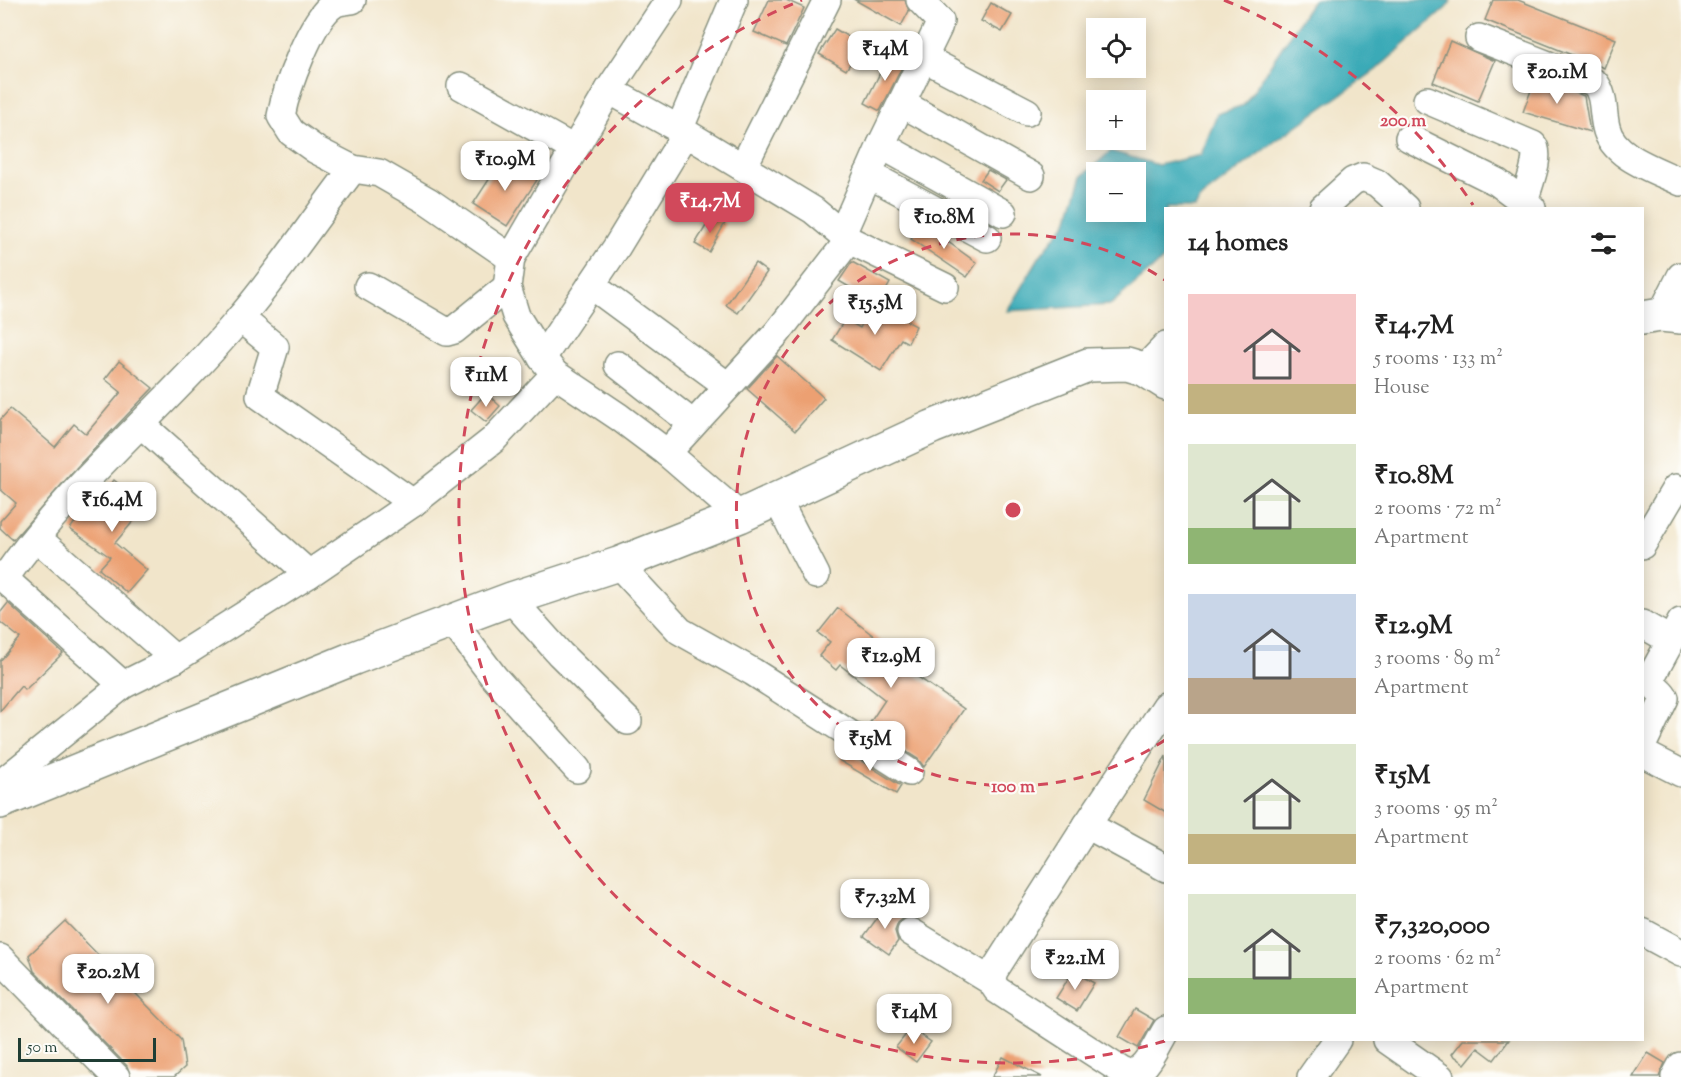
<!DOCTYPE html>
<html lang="en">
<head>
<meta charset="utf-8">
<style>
  body { margin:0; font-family:"Sorts Mill Goudy",serif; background:#f2f2f2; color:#222; height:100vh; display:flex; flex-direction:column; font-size:22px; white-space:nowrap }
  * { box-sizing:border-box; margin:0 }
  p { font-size:20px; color:#767676 }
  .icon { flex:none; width:33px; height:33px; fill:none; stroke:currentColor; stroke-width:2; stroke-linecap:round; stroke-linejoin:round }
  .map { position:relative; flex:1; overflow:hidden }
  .sheet { position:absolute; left:1164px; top:207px; width:480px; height:834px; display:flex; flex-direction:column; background:#fff; border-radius:0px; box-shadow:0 3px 15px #0003 }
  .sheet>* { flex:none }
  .controls { position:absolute; left:1086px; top:18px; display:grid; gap:12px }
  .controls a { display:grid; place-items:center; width:60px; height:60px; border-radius:0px; background:#fff; box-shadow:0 3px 15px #0003; font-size:30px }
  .scale { position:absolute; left:18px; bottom:15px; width:138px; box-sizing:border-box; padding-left:6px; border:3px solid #1f3d34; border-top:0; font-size:16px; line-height:21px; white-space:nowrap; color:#1f3d34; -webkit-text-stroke:4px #fdfcf7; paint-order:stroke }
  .price { position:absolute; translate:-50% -51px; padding:0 14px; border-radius:12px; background:#fff; color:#222; font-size:20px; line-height:39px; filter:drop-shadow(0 2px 3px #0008) }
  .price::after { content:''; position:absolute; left:50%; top:36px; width:18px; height:14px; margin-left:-9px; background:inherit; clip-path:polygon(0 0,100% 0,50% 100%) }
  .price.current { background:#d1495b; color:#fff }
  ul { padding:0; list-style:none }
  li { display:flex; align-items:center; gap:18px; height:150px; padding:0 24px }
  li span { display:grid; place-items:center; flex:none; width:168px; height:120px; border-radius:0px; color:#555 }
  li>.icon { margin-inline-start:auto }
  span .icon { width:72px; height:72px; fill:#fffc; stroke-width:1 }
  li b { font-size:26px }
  h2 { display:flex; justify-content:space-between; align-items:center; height:72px; padding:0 24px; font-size:26px }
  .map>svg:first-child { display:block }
  .water { fill:#3aaab7; stroke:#2c7476; stroke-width:1.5; fill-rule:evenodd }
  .building { fill:#eca072 }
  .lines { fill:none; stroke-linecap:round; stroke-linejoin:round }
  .minor-casing { stroke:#88917f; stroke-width:30 }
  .major-casing { stroke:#88917f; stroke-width:36 }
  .minor { stroke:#fff; stroke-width:27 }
  .major { stroke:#fff; stroke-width:33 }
  .ring { fill:none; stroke:#d1495b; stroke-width:3; stroke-dasharray:10 8 }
  .centre { fill:#d1495b; stroke:#fdfcf7; stroke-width:3 }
  .ring-label { font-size:18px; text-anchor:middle; font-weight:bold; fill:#d1495b; stroke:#fdfcf7; stroke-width:4.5; stroke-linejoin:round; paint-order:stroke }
</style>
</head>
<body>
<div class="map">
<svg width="1681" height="1077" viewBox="0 0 1681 1077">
  <rect width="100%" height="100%" fill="#fdfcf7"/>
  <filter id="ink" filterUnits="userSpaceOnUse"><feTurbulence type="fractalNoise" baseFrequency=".0167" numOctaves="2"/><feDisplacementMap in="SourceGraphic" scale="12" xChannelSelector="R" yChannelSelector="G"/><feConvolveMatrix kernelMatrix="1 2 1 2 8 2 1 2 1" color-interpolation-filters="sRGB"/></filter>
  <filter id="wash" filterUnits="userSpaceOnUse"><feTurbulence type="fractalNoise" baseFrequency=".008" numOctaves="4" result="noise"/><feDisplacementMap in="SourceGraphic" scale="24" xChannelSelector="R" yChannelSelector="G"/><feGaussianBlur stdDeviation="1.35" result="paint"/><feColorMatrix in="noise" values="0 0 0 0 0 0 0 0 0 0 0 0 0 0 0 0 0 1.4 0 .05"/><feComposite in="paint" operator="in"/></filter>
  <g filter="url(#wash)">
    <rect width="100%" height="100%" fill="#f1e5ca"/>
    <path class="water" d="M1313 0H1452L1446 8 1376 70 1274 142 1201 198 1195 208H1166L1165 258 1110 305 1007 311 1040 256 1067 222 1082 176 1111 151 1158 165 1201 155 1217 114 1244 105ZM1096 172H1136V212H1096Z"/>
    <g id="blocks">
      <g class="building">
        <polygon points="769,0 786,0 804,8 786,46 754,32"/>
        <polygon points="855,0 905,0 909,11 901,26"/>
        <polygon points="1493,0 1518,0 1616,39 1604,68 1485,20"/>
        <polygon points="991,3 1012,15 1002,32 981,21"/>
        <polygon points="835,29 862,45 846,70 819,54"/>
        <polygon points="1450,41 1495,61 1478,101 1433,82"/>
        <polygon points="890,53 905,61 880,111 865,103"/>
        <polygon points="1536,77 1584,96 1590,132 1523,112"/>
        <polygon points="503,158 537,180 507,226 473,204"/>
        <polygon points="988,170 1006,180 998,191 981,180"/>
        <polygon points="712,216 725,223 709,252 695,244"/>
        <polygon points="922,223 977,263 967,277 911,239"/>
        <polygon points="852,262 890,283 878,304 839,281"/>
        <polygon points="755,263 767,272 738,313 726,305"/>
        <polygon points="873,303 916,326 908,343 901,339 881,371 832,340 845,319 860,328"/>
        <polygon points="777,356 824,398 795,431 747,389"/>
        <polygon points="119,361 153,388 77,467 13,540 0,528 0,521 16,503 0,489 0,420 10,409 55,447 74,424 86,434 121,392 105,379"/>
        <polygon points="486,393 500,406 486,422 471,410"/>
        <polygon points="114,480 146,506 115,543 147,570 127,593 99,569 110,557 70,529 89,502 93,506"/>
        <polygon points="8,603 63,653 25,690 21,686 0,711 0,661 20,638 0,622 0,613"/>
        <polygon points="838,608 902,658 898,663 964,709 924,767 918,759 867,727 885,700 840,665 836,670 819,656 830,642 818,633"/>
        <polygon points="846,751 901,786 896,794 840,761"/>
        <polygon points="1166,756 1166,813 1144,800"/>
        <polygon points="886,906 904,918 898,923 895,931 898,941 889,954 864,936"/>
        <polygon points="65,921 181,1040 185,1067 174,1077 131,1077 127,1066 34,971 29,955"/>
        <polygon points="1073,971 1094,983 1077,1011 1056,998"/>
        <polygon points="1135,1009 1154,1020 1138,1048 1119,1037"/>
        <polygon points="911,1028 931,1042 916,1062 896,1047"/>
        <polygon points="1463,1040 1509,1040 1494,1060 1478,1048 1465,1064 1452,1054"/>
        <polygon points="1648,1053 1665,1063 1659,1077 1633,1077"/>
        <polygon points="1003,1057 1042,1077 992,1077"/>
      </g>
    </g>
  </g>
  <g filter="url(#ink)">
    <use href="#blocks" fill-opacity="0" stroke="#88917f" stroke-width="1.5"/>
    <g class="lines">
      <defs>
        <g id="minor">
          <path d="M352 0C346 1 339 1 334 4 311 19 286 89 281 116L291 132 316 150 353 169 379 173 428 201 511 258"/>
          <polyline points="669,0 609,90 511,258 507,287 516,316 542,358 555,374 619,417 667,453 740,516"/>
          <path d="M1479 38 1595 83C1605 96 1602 111 1606 127 1612 157 1656 170 1681 182"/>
          <polyline points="924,58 1027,112"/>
          <polyline points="461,86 574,149"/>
          <polyline points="609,90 686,133 813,210 849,240 945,287"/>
          <path d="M1427 100 1533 145C1542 155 1527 189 1524 202"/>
          <polyline points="903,104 1031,176"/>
          <polyline points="679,130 734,0"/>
          <polyline points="1409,138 1497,182 1532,208"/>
          <polyline points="881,145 1003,213"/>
          <polyline points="743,167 827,0"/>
          <polyline points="868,174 987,238"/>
          <polyline points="1323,208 1353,181 1363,177 1377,183 1405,208"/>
          <polyline points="842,234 881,145 938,28 940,21 920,0"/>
          <polyline points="591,285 728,386"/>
          <polyline points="368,286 447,332 454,330 507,287"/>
          <polyline points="1661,315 1681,276"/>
          <polyline points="240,318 275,347 260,396 413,503"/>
          <polyline points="542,358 616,248 686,133"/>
          <polyline points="618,365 693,424"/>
          <polyline points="1144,369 1166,346"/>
          <polyline points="141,424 309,574"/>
          <polyline points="667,453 777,333 849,240"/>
          <polyline points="777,499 816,575"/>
          <polyline points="37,538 175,659"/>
          <polyline points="1642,545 1676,488"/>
          <polyline points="618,564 680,631 753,672 909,772"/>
          <polyline points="0,575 123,685"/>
          <path d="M4 579C71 482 165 408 240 318 280 271 315 218 353 169"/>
          <polyline points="511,599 560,654 628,721"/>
          <polyline points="452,621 494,677 577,769"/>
          <polyline points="1642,624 1670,640"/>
          <path d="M1642 746 1665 698C1662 690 1653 688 1650 679L1681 622"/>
          <polyline points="1642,753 1681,773"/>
          <polyline points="2,800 4,781 123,685 175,659 309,574 413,503 493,440 555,374"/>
          <polyline points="1087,825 1166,868"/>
          <path d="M911 932 991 981 997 990 1125 1073C1146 1076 1156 1046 1166 1030"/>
          <polyline points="1642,932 1681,953"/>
          <polyline points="0,958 116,1077"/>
          <polyline points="991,981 994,971 1087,825 1166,706"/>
          <polyline points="1387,1040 1440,1077"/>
          <polyline points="1311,1077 1337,1040"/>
          <polyline points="1675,1077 1681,1066"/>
        </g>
        <g id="major">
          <polyline points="1642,318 1661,315 1681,317"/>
          <polyline points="0,802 354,658 511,599 618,564 740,516 932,427 1088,365 1127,364 1144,369 1166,383"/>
        </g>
      </defs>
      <use href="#minor" class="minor-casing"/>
      <use href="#major" class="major-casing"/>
      <use href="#minor" class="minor"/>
      <use href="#major" class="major"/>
    </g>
  </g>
  <g class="ring">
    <path d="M1165 740A276 276 0 1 1 1165 280"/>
    <path d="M1165 1041A552 552 0 0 1 802 0M1224 0A552 552 0 0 1 1473 205"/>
  </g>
  <circle cx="1013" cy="510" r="9" class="centre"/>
  <g class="ring-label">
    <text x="1403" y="126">200 m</text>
    <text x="1013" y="792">100 m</text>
  </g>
</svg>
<div class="controls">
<a><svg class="icon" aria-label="locate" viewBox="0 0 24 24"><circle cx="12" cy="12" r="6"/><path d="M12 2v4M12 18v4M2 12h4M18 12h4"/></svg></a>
<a>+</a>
<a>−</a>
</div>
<div class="scale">50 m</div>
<b class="price" style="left:885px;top:82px">₹14M</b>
<b class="price" style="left:1557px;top:105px">₹20.1M</b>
<b class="price" style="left:505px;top:192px">₹10.9M</b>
<b class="price current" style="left:710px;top:234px">₹14.7M</b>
<b class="price" style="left:944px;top:250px">₹10.8M</b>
<b class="price" style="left:875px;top:336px">₹15.5M</b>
<b class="price" style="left:486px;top:408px">₹11M</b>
<b class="price" style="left:112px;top:533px">₹16.4M</b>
<b class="price" style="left:891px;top:689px">₹12.9M</b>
<b class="price" style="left:870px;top:772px">₹15M</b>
<b class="price" style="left:885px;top:930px">₹7.32M</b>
<b class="price" style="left:1075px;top:991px">₹22.1M</b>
<b class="price" style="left:108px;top:1005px">₹20.2M</b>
<b class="price" style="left:914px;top:1045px">₹14M</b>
<section class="sheet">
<h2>14 homes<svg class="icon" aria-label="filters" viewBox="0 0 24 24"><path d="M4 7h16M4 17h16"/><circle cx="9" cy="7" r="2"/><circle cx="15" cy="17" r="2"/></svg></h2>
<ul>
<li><span style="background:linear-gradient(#f6c9c9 75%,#c2b280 0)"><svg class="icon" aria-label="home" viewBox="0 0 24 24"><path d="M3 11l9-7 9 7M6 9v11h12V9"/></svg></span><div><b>₹14.7M</b><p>5 rooms · 133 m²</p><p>House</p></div></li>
<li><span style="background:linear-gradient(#dfe7d0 70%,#8fb573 0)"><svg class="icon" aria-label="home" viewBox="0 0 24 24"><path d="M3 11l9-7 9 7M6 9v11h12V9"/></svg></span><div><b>₹10.8M</b><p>2 rooms · 72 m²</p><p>Apartment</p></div></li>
<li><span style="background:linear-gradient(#c9d6e8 70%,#b9a48a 0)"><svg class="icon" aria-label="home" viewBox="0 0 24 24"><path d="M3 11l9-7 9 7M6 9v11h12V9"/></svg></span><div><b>₹12.9M</b><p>3 rooms · 89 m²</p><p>Apartment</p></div></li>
<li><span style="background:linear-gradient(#dfe7d0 75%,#c2b280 0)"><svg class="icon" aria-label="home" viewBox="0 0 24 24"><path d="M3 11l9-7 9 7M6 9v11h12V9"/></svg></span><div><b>₹15M</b><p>3 rooms · 95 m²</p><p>Apartment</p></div></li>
<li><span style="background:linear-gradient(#dfe7d0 70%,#8fb573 0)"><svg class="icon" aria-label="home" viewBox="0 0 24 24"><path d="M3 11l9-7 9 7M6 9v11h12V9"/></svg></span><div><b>₹7,320,000</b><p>2 rooms · 62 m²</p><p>Apartment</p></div></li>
</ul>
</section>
</div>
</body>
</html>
